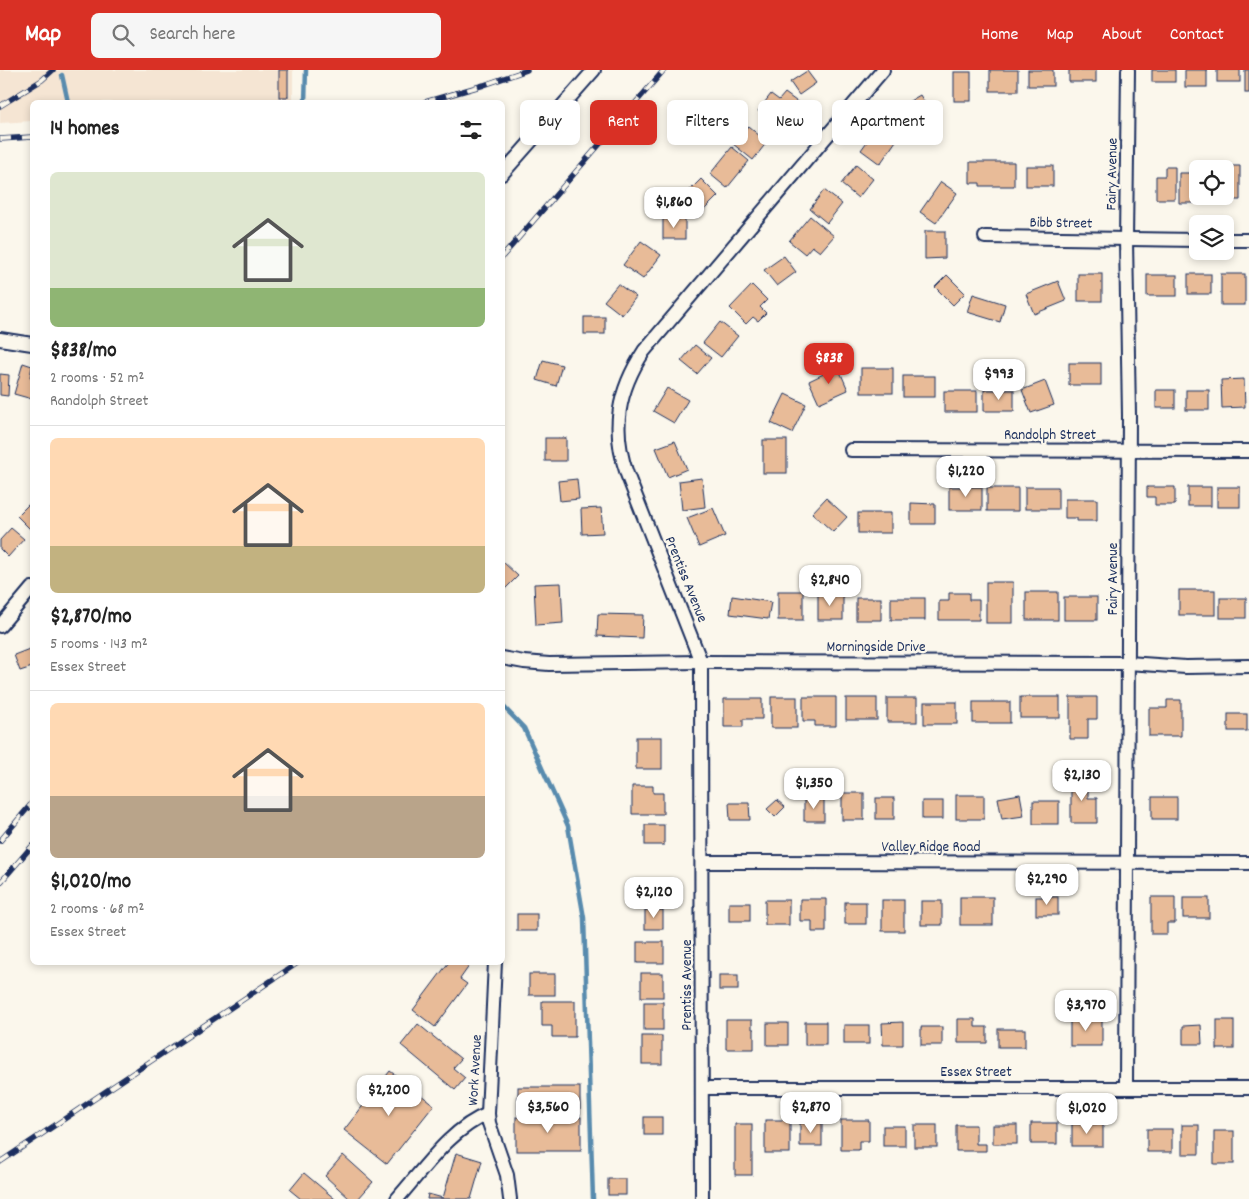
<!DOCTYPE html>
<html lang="en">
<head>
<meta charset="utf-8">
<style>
  body { margin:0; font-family:Dekko,sans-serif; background:#f6f6f6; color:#222; height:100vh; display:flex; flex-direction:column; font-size:19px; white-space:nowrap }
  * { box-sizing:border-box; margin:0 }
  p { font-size:16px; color:#767676 }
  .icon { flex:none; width:28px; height:28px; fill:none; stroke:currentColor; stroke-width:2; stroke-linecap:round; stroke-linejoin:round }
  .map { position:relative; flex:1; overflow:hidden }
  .sheet { position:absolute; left:30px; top:30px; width:475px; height:865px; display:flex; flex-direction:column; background:#fff; border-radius:8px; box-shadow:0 2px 8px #0003 }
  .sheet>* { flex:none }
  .guide { position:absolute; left:520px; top:30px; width:475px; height:45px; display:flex; gap:10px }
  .buttons { position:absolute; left:1189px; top:90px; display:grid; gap:10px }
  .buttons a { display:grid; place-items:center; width:45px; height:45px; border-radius:8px; background:#fff; box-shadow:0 2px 8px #0003; font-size:25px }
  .price { position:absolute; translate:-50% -42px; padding:0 11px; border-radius:10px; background:#fff; color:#222; font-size:16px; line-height:32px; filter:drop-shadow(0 1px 2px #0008) }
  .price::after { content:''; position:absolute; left:50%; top:30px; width:15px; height:11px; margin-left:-8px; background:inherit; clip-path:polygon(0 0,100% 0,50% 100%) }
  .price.active { background:#d93025; color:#fff }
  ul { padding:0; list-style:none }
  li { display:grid; align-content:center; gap:10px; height:265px; padding:0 20px }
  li+li { border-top:1px solid #e0e0e0 }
  li span { display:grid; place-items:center; height:155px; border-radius:8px; color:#555 }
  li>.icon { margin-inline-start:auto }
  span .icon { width:90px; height:90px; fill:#fffc; stroke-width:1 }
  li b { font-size:21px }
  h2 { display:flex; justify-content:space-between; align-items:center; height:60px; padding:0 20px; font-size:21px }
  .pill { padding:0 18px; border-radius:8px; background:#fff; box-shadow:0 2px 8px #0003; font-size:18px; line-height:45px }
  .pill.active { background:#d93025; color:#fff }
  header { display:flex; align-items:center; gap:30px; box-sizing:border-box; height:70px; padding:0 25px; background:#d93025; color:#fff }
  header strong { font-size:24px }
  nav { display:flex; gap:28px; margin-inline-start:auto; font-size:18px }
  .search { width:350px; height:45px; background:#f6f6f6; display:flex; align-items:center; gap:12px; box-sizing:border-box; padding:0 18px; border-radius:8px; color:#767676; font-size:19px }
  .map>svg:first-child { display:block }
  .built { fill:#f5e5d3 }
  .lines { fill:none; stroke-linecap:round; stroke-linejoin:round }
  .stream { stroke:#598bae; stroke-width:4.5 }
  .building { fill:#e8bb98; stroke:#1b2f5e }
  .street-casing { stroke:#1b2f5e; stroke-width:16 }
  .street { stroke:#fbf7ec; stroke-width:12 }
  .rail-casing { stroke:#1b2f5e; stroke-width:5.5 }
  .rail { stroke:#fbf7ec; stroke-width:4; stroke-dasharray:11; stroke-linecap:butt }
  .labels { text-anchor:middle; stroke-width:4.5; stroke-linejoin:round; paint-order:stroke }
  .street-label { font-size:15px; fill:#1b2f5e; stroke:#fbf7ec }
</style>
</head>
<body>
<header>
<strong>Map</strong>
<div class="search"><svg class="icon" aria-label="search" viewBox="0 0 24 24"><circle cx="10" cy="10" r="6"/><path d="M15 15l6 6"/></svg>Search here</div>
<nav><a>Home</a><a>Map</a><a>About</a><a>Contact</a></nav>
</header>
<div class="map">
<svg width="1249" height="1129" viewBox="0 0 1249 1129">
  <rect width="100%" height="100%" fill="#fbf7ec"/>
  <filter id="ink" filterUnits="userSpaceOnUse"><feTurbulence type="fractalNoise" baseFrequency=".02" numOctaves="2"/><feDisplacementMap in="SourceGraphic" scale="10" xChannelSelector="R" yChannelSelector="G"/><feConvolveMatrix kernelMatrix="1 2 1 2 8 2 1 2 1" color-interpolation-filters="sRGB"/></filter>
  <g filter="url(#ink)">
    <polygon class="built" points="0,0 293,0 293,32 32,32 32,51 0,53"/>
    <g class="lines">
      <g class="stream">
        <polyline points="62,5 68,32"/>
        <polyline points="305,32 306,0"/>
        <polyline points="502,635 524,658 568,756 584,848 593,1129"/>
      </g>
    </g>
    <g class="building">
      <rect x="279" y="0" width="9" height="27"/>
      <rect x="990" y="0" width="28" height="21"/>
      <rect x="1028" y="0" width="25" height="16"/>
      <rect x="1069" y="0" width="27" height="12"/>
      <rect x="1152" y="0" width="23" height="12"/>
      <rect x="1185" y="0" width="22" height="17"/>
      <rect x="1217" y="0" width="23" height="12"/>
      <rect x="1245" y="0" width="4" height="23"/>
      <polygon points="807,1 816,13 799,25 790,12"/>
      <rect x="954" y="2" width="17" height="29"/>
      <polygon points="785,23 800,34 782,58 758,41 771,24 779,30"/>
      <polygon points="920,25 931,43 909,57 898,38"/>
      <polygon points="879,55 898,68 880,94 861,80"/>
      <polygon points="748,56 767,72 753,90 733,74"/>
      <polygon points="732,77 749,91 727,118 710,104"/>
      <polygon points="970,92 1014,92 1014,116 980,116 980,113 970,113"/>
      <polygon points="856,95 873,109 858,128 841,114"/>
      <rect x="1026" y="96" width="27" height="20"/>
      <polygon points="1221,96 1240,96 1240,130 1214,130 1214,126 1225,126 1225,99 1221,99"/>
      <polygon points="1165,97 1175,97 1175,129 1156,129 1156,106 1165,106"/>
      <polygon points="1179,103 1198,103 1198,126 1208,126 1208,133 1179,133"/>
      <polygon points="701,109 718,126 696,148 679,131"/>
      <polygon points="941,112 957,123 936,153 920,142"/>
      <polygon points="824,120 842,134 827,153 810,139"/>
      <polygon points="810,146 834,166 820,182 812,176 805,184 789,171"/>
      <rect x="663" y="149" width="22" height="20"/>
      <polygon points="925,161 945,161 945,188 925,189"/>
      <polygon points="641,171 661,185 643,209 623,195"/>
      <polygon points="784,186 796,202 777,216 764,200"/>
      <rect x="1078" y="204" width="24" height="27"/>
      <rect x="1188" y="204" width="23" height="20"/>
      <rect x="1221" y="204" width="24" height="31"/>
      <polygon points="947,205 965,223 953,235 935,217"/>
      <rect x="1147" y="205" width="30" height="21"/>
      <polygon points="1058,211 1066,231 1034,244 1026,224"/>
      <polygon points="618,214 636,227 622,245 604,231"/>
      <polygon points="752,215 767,230 760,237 766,243 758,251 753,247 746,254 730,238"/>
      <polygon points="973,224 1005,234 1000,252 967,242"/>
      <rect x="584" y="247" width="21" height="17"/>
      <polygon points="720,252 738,266 721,287 703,273"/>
      <polygon points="695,275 711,288 697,304 681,291"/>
      <polygon points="543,290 562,295 556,316 537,310"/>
      <polygon points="23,293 32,296 30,307 32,308 32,329 14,324"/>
      <rect x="1069" y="293" width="32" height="22"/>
      <polygon points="838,297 848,320 819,333 809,311"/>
      <rect x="861" y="298" width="32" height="25"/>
      <polygon points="0,304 9,305 8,326 0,325"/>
      <rect x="903" y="306" width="32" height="21"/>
      <polygon points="1244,309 1245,337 1222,338 1221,310"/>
      <polygon points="1045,311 1054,335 1031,343 1022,320"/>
      <polygon points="667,318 688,330 674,353 653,341"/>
      <rect x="984" y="320" width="30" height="21"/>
      <rect x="1156" y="320" width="19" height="18"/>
      <rect x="1186" y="320" width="23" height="20"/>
      <rect x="944" y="321" width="33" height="21"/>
      <polygon points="785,324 806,334 792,363 771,353"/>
      <rect x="545" y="368" width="21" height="23"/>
      <rect x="763" y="370" width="24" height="33"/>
      <polygon points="675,371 687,399 668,407 656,378"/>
      <polygon points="702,408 705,437 682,440 679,411"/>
      <polygon points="577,409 579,429 560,431 558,411"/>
      <rect x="949" y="417" width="33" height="23"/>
      <rect x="1025" y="417" width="33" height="22"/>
      <polygon points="1147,417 1175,417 1175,435 1155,435 1155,427 1147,427"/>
      <rect x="1188" y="417" width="23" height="19"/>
      <rect x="1217" y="417" width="23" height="20"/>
      <rect x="987" y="418" width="31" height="23"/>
      <polygon points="826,428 847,447 833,462 812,443"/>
      <polygon points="1065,429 1097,429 1097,451 1077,451 1077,448 1065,448"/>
      <polygon points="32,431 32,461 17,446"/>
      <polygon points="911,433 935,434 935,454 911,454"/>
      <polygon points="601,438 603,463 582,464 581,439"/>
      <polygon points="713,438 725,466 699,477 687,448"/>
      <rect x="858" y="443" width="33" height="20"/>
      <polygon points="11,458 24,469 8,487 0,479 0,470"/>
      <polygon points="502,491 518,506 502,522"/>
      <rect x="986" y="512" width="27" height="41"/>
      <polygon points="561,513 563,553 536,555 534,514"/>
      <rect x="1179" y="520" width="36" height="25"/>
      <rect x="778" y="521" width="25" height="29"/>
      <rect x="1026" y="522" width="32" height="28"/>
      <polygon points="949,523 969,523 969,530 979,530 979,550 939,550 939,531 949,531"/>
      <rect x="818" y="524" width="25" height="26"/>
      <polygon points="732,526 771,532 768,549 730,544"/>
      <rect x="1064" y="527" width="33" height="23"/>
      <rect x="856" y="528" width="25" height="22"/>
      <rect x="891" y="528" width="34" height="22"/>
      <rect x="1220" y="528" width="26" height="20"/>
      <polygon points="598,544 643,545 642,568 597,566"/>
      <polygon points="32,578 32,597 20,601 14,585"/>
      <rect x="771" y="627" width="26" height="31"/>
      <polygon points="803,627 836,627 836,656 815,656 815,651 803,651"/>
      <rect x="1020" y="627" width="40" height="21"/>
      <polygon points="1070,627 1097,627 1097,649 1088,649 1088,669 1070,669"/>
      <rect x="846" y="628" width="31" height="22"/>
      <rect x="887" y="628" width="30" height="24"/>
      <polygon points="724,629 762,629 762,649 743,649 743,657 724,657"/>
      <polygon points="1167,630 1181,630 1181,666 1149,666 1149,638 1167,638"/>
      <rect x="924" y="632" width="33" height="22"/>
      <rect x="973" y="632" width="37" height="21"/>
      <rect x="1228" y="644" width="19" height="17"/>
      <rect x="636" y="667" width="26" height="32"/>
      <polygon points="1071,706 1088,706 1088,728 1097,728 1097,753 1071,753"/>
      <polygon points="632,716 653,716 653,723 663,723 663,744 632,744"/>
      <rect x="842" y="723" width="22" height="27"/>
      <polygon points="1020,724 1024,746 1002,749 998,728"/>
      <rect x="956" y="725" width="28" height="24"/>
      <rect x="1152" y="727" width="25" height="22"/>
      <rect x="876" y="728" width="18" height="21"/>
      <rect x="804" y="729" width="20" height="22"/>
      <polygon points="777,730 785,737 775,747 767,739"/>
      <rect x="922" y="731" width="21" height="18"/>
      <rect x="1033" y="731" width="26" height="23"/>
      <polygon points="729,733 749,733 750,750 730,750"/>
      <rect x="645" y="755" width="19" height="20"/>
      <rect x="960" y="827" width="33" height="28"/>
      <rect x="1036" y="827" width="22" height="18"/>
      <polygon points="1151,827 1175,827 1175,853 1167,853 1167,864 1151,864"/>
      <rect x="1183" y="828" width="26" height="20"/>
      <polygon points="800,829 826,829 826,862 812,862 812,851 800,851"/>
      <rect x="765" y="830" width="24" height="25"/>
      <rect x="882" y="830" width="22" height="31"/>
      <rect x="921" y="831" width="21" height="24"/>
      <rect x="845" y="832" width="21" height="22"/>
      <rect x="729" y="833" width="21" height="18"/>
      <rect x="645" y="840" width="18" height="19"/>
      <rect x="517" y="844" width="20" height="17"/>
      <rect x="637" y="872" width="27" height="21"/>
      <polygon points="449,892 472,892 460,909 467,914 435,957 413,940"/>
      <rect x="641" y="903" width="22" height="24"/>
      <rect x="529" y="904" width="26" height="21"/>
      <rect x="719" y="905" width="19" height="15"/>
      <polygon points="542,931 575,931 575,967 552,967 552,956 542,956"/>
      <rect x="644" y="932" width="19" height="28"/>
      <polygon points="958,949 975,949 975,957 987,957 987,973 958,973"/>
      <rect x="1070" y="949" width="32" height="27"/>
      <polygon points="726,950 752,950 752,959 754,959 754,979 726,979"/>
      <rect x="1217" y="950" width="17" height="29"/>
      <rect x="805" y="952" width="21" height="23"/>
      <polygon points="903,952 903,975 883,975 882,953"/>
      <rect x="767" y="953" width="21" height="22"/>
      <polygon points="418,954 461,989 453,998 465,1008 455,1020 401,975"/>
      <rect x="844" y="955" width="25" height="19"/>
      <polygon points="1201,955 1202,974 1183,974 1183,956"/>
      <rect x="921" y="957" width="21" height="18"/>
      <rect x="998" y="959" width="27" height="18"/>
      <rect x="642" y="966" width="20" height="28"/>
      <polygon points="390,1001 434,1035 387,1094 344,1060"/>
      <rect x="518" y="1017" width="62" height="27"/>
      <rect x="516" y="1047" width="65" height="34"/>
      <rect x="644" y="1047" width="18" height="18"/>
      <rect x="765" y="1050" width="25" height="33"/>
      <polygon points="841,1050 869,1050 869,1071 859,1071 859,1080 841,1080"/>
      <rect x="800" y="1053" width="22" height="23"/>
      <rect x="1031" y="1053" width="26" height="21"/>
      <rect x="735" y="1054" width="17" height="51"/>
      <rect x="1072" y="1054" width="31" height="22"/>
      <rect x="914" y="1055" width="23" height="22"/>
      <polygon points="956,1055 976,1055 976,1074 986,1074 986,1081 956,1081"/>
      <rect x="993" y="1055" width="24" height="19"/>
      <rect x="1182" y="1055" width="17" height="29"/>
      <rect x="883" y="1056" width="22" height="20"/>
      <rect x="1147" y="1059" width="25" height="23"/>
      <rect x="1214" y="1061" width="20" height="33"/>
      <polygon points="456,1083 482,1091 471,1129 427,1129 428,1124 443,1128"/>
      <polygon points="343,1085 373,1112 358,1129 350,1129 325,1106"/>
      <polygon points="304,1103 335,1129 301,1129 290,1120"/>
      <rect x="608" y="1109" width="18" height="16"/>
    </g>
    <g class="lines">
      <defs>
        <g id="street">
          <polyline points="502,104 594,0"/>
          <polyline points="985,167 1198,170"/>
          <polyline points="1225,170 1249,170"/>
          <polyline points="0,269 32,274"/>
          <polyline points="851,380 1249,381"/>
          <polyline points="0,556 32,518"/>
          <polyline points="502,588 524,592 549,594 701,592 1128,593 1186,597 1249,596"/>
          <polyline points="702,792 1249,793"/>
          <polyline points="495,892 488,1044 489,1053 507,1105 510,1129"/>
          <polyline points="1126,1017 1129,345 1126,170 1128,0"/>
          <polyline points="702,1018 1249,1018"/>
          <path d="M397 1129C423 1100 451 1058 488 1044"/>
          <path d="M702 1129 701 592 627 404C611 358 618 321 644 281L883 0"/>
        </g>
      </defs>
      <use href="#street" class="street-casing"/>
      <use href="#street" class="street"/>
      <defs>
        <g id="rail">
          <polyline points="425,32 484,15 527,0"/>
          <polyline points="0,36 42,10 53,0"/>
          <polyline points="0,69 32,67"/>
          <polyline points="502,187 664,0"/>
          <polyline points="0,771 32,733"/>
          <polyline points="0,813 32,776"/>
          <polyline points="0,1092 299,892"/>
        </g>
      </defs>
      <use href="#rail" class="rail-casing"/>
      <use href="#rail" class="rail"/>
    </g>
  </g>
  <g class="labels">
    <g class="street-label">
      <text transform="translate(1111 104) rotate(-89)" y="5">Fairy Avenue</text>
      <text transform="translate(1061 152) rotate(1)" y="5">Bibb Street</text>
      <text x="1050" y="369">Randolph Street</text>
      <text transform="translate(687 509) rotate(68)" y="5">Prentiss Avenue</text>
      <text transform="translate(1112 509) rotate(-90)" y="5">Fairy Avenue</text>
      <text x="876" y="581">Morningside Drive</text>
      <text x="931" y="781">Valley Ridge Road</text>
      <text transform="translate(686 915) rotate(-90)" y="5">Prentiss Avenue</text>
      <text transform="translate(474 1000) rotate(-87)" y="5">Work Avenue</text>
      <text x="976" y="1006">Essex Street</text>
    </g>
  </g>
</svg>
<div class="buttons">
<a><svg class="icon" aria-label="locate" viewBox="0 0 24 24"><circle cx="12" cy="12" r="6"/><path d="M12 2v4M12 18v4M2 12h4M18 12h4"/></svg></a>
<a><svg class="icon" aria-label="layers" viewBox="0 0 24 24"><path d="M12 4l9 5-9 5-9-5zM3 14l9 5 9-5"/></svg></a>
</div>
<b class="price" style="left:674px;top:159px">$1,860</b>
<b class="price active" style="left:829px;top:315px">$838</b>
<b class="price" style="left:999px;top:331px">$993</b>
<b class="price" style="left:966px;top:428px">$1,220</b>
<b class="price" style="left:830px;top:537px">$2,840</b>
<b class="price" style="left:1082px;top:732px">$2,130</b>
<b class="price" style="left:814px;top:740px">$1,350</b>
<b class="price" style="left:1047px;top:836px">$2,290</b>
<b class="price" style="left:654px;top:849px">$2,120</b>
<b class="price" style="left:1086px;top:962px">$3,970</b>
<b class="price" style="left:389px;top:1047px">$2,200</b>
<b class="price" style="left:548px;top:1064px">$3,560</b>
<b class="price" style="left:811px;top:1064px">$2,870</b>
<b class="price" style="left:1087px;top:1065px">$1,020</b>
<div class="guide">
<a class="pill">Buy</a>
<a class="pill active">Rent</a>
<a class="pill">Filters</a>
<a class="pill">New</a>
<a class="pill">Apartment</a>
</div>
<section class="sheet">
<h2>14 homes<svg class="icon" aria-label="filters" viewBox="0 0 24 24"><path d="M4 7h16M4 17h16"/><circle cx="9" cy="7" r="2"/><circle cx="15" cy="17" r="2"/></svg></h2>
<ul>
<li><span style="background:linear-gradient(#dfe7d0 75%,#8fb573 0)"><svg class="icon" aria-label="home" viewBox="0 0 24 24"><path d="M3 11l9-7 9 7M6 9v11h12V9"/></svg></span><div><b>$838/mo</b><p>2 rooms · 52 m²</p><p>Randolph Street</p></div></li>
<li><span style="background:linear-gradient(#ffd9b3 70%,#c2b280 0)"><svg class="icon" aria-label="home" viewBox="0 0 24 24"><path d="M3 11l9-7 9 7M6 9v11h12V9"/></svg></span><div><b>$2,870/mo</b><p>5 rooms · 143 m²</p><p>Essex Street</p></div></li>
<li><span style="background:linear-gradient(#ffd9b3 60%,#b9a48a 0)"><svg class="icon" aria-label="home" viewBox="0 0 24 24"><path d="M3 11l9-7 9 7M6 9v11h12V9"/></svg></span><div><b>$1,020/mo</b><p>2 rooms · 68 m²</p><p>Essex Street</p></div></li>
</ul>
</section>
</div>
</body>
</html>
